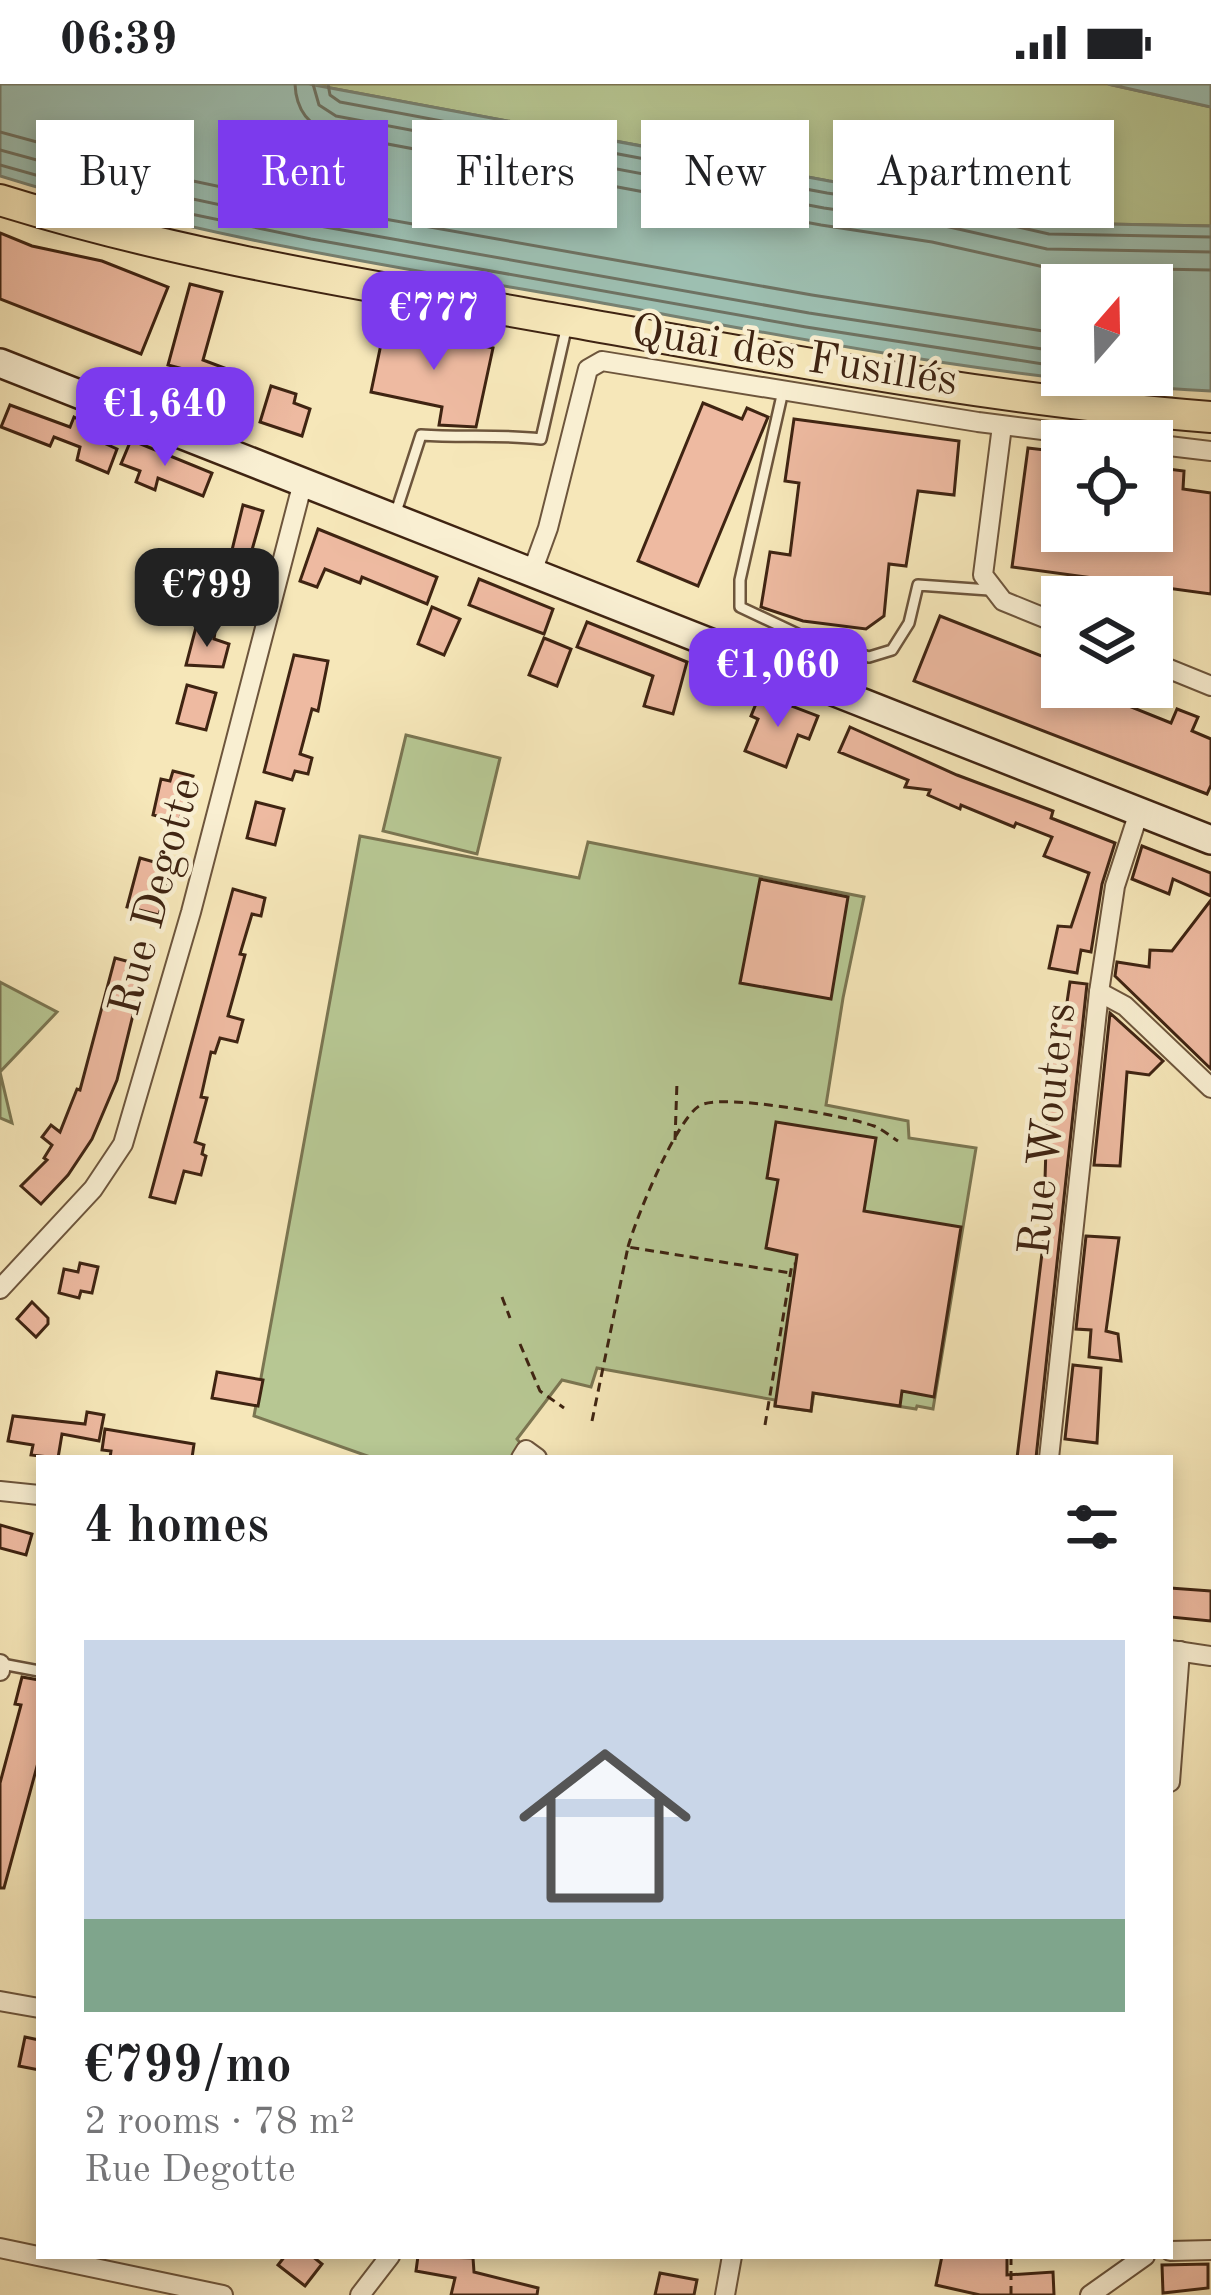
<!DOCTYPE html>
<html lang="en">
<head>
<meta charset="utf-8">
<style>
  body { margin:0; font-family:"Old Standard TT",serif; background:#f2f2f2; color:#202124; height:100vh; display:flex; flex-direction:column; font-size:45px; white-space:nowrap }
  * { box-sizing:border-box; margin:0 }
  p { font-size:39px; color:#757577 }
  .icon { flex:none; width:66px; height:66px; fill:none; stroke:currentColor; stroke-width:2; stroke-linecap:round; stroke-linejoin:round }
  .map { position:relative; flex:1; overflow:hidden }
  .side { position:absolute; left:36px; top:1371px; width:1137px; height:804px; display:flex; flex-direction:column; background:#fff; border-radius:0px; box-shadow:0 6px 18px #0003 }
  .side>* { flex:none }
  .top-card { position:absolute; left:36px; top:36px; width:1140px; height:108px; display:flex; gap:24px }
  .needle { width:78px; rotate:20deg }
  .fabs { position:absolute; left:1041px; top:180px; display:grid; gap:24px }
  .fabs a { display:grid; place-items:center; width:132px; height:132px; border-radius:0px; background:#fff; box-shadow:0 6px 18px #0003; font-size:60px }
  .price { position:absolute; translate:-50% -102px; padding:0 27px; border-radius:24px; background:#7c3aed; color:#fff; font-size:39px; line-height:78px; filter:drop-shadow(0 3px 6px #0008) }
  .price::after { content:''; position:absolute; left:50%; top:72px; width:36px; height:27px; margin-left:-18px; background:inherit; clip-path:polygon(0 0,100% 0,50% 100%) }
  .price.current { background:#222; color:#fff }
  ul { padding:0; list-style:none }
  li { display:grid; align-content:center; gap:24px; height:636px; padding:0 48px }
  li span { display:grid; place-items:center; height:372px; border-radius:0px; color:#555 }
  li>.icon { margin-inline-start:auto }
  span .icon { width:216px; height:216px; fill:#fffc; stroke-width:1 }
  li b { font-size:51px }
  h2 { display:flex; justify-content:space-between; align-items:center; height:144px; padding:0 48px; font-size:51px }
  .chip { padding:0 42px; border-radius:0px; background:#fff; box-shadow:0 6px 18px #0003; font-size:42px; line-height:108px }
  .chip.current { background:#7c3aed; color:#fff }
  .status { display:flex; justify-content:space-between; align-items:center; height:84px; padding:0 60px; background:#fff; direction:ltr }
  .status svg { height:33px; fill:currentColor }
  .map>svg:first-child { display:block }
  .green { fill:#b7c793; stroke:#7b7652; stroke-width:3 }
  .water { fill:#9dbfb1; stroke:#778171; stroke-width:3; fill-rule:evenodd }
  .lines { fill:none; stroke-linecap:round; stroke-linejoin:round }
  .shore { stroke:#6e7262; stroke-width:3 }
  .building { fill:#eebaa1; stroke:#3f2412; stroke-width:3 }
  .lane-casing { stroke:#6d553c; stroke-width:14 }
  .street-casing { stroke:#6d553c; stroke-width:22 }
  .secondary-casing { stroke:#3f2412; stroke-width:32 }
  .primary-casing { stroke:#3f2412; stroke-width:34 }
  .path { stroke:#3f2412; stroke-width:3; stroke-dasharray:9 6; stroke-linecap:butt }
  .lane { stroke:#f9efd2; stroke-width:9 }
  .street { stroke:#f9efd2; stroke-width:18 }
  .secondary { stroke:#f9efd2; stroke-width:27 }
  .primary { stroke:#f6e7b9; stroke-width:30 }
  .labels { text-anchor:middle; stroke-width:9; stroke-linejoin:round; paint-order:stroke }
  .street-label { font-size:45px; fill:#3f2412; stroke:#f9efd2 }
</style>
</head>
<body>
<div class="status"><b>06:39</b><svg viewBox="0 0 49 12"><path d="M0 12V9h3v3zM5 12V6h3v6zM10 12V3h3v9zM15 12V0h3v12zM26 1h20v11H26zM47 4h2v5h-2z"/></svg></div>
<div class="map">
<svg width="1211" height="2211" viewBox="0 0 1211 2211">
  <rect width="100%" height="100%" fill="#f6e7b9"/>
  <filter id="stains"><feTurbulence type="fractalNoise" baseFrequency=".00167" numOctaves="4"/><feColorMatrix values="0 0 0 0 .2 0 0 0 0 .09 0 0 0 0 .02 0 0 0 .5 -.17"/></filter>
  <radialGradient id="worn" r=".72"><stop offset=".6" stop-color="#630" stop-opacity="0"/><stop offset="1" stop-color="#630" stop-opacity=".3"/></radialGradient>
  <g class="green">
    <polygon points="309,0 1108,0 1211,23 1211,142 1052,139 940,114 829,97"/>
    <polygon points="406,651 500,674 477,770 383,747"/>
    <polygon points="360,752 579,794 588,758 864,813 843,914 826,1021 908,1037 909,1054 976,1064 933,1325 917,1322 916,1325 814,1309 811,1327 775,1322 775,1316 597,1284 591,1303 562,1296 517,1355 526,1366 521,1374 373,1374 254,1332"/>
    <polygon points="0,898 57,928 0,988 12,1039 0,1034"/>
  </g>
  <g class="water">
    <path d="M0 0H309L829 97 940 114 1052 139 1211 142V307C1004 296 801 255 597 218 397 183 195 153 0 92ZM1062 201H1152V291H1062Z"/>
    <polygon points="1108,0 1211,0 1211,23"/>
  </g>
  <g class="lines">
    <g class="shore">
      <path d="M295 0C296 26 309 43 334 50L821 141 932 158 1044 183 1211 186"/>
      <polyline points="313,0 319,21 336,32 824,124 936,140 1047,165 1211,168"/>
      <polyline points="328,0 330,11 340,18 827,109 938,125 1049,150 1211,153"/>
      <polyline points="0,48 136,85 317,123 812,211 1062,250"/>
      <polyline points="0,66 132,102 314,141 809,229 1062,268"/>
      <polyline points="0,81 128,117 311,155 806,243 1062,283"/>
    </g>
  </g>
  <g class="building">
    <polygon points="0,149 32,162 102,177 168,203 141,270 0,215"/>
    <polygon points="190,200 222,208 203,276 238,289 224,315 203,309 210,292 168,281"/>
    <polygon points="385,241 493,264 476,343 439,341 442,323 371,308"/>
    <polygon points="271,302 296,310 294,319 310,325 302,352 260,338"/>
    <polygon points="703,319 742,335 747,324 768,333 698,502 638,477"/>
    <polygon points="10,321 70,343 74,333 98,346 95,355 117,365 108,389 77,376 80,363 54,353 50,362 1,343"/>
    <polygon points="794,335 959,357 954,411 918,407 906,482 889,480 884,532 866,545 803,537 761,523 770,468 790,471 799,399 785,397"/>
    <polygon points="131,356 212,389 203,412 158,394 155,406 136,398 140,387 121,380"/>
    <polygon points="1028,364 1062,368 1062,447 1152,447 1152,383 1184,387 1183,405 1211,409 1211,510 1012,483"/>
    <polygon points="243,421 263,427 240,508 223,503"/>
    <polygon points="318,445 437,493 427,520 362,493 360,499 325,485 317,503 300,497"/>
    <polygon points="479,495 553,525 544,550 469,521"/>
    <polygon points="432,523 460,535 444,571 418,560"/>
    <polygon points="940,532 1062,580 1062,603 1119,603 1136,610 1131,623 1171,639 1177,625 1198,633 1192,647 1211,655 1211,701 1207,710 914,597"/>
    <polygon points="587,538 687,578 673,630 644,622 653,592 577,563"/>
    <polygon points="196,543 215,548 214,555 229,560 223,583 186,581"/>
    <polygon points="544,554 571,565 557,602 529,591"/>
    <polygon points="294,571 328,577 318,627 312,625 300,670 312,674 308,690 295,687 292,696 264,688"/>
    <polygon points="187,601 216,609 206,646 177,639"/>
    <polygon points="760,610 818,632 809,655 798,651 786,683 745,667 758,635 751,632"/>
    <polygon points="850,643 957,691 1053,727 1051,734 1115,759 1102,800 1091,868 1081,866 1077,889 1049,884 1058,842 1071,843 1089,789 1044,772 1052,753 1016,739 1014,743 961,721 960,725 928,711 930,706 905,703 908,696 839,668"/>
    <polygon points="173,687 193,692 179,738 153,731 161,695 170,697"/>
    <polygon points="256,718 284,725 275,761 247,754"/>
    <polygon points="1142,762 1211,789 1211,812 1173,795 1169,810 1132,795"/>
    <polygon points="140,774 172,783 159,831 127,823"/>
    <polygon points="760,795 848,813 831,915 740,899"/>
    <polygon points="233,805 265,814 261,832 252,830 240,870 245,871 228,932 243,936 237,958 220,954 215,969 211,968 201,1013 207,1014 195,1058 204,1061 202,1070 206,1072 201,1091 184,1087 175,1119 150,1113"/>
    <polygon points="1211,816 1211,985 1115,892 1117,878 1149,883 1150,866 1172,867"/>
    <polygon points="115,874 145,882 117,996 92,1055 68,1091 41,1120 21,1102 47,1076 44,1074 52,1061 42,1053 51,1041 60,1048 77,1005 80,1006"/>
    <polygon points="1070,898 1087,900 1036,1374 1017,1374 1043,1161 1049,965 1055,924 1066,925"/>
    <polygon points="1110,929 1163,977 1149,991 1127,988 1120,1082 1094,1081"/>
    <polygon points="776,1038 876,1054 864,1127 961,1143 934,1313 902,1307 900,1322 813,1309 811,1327 775,1322 797,1171 766,1164 778,1096 767,1094"/>
    <polygon points="1086,1152 1119,1154 1106,1247 1118,1250 1121,1277 1089,1273 1091,1246 1076,1245"/>
    <polygon points="80,1179 98,1183 92,1209 81,1207 79,1214 59,1209 64,1185 78,1188"/>
    <polygon points="32,1218 48,1234 48,1240 36,1253 17,1235"/>
    <polygon points="1073,1281 1101,1284 1097,1359 1065,1355"/>
    <polygon points="217,1288 263,1296 258,1322 212,1314"/>
    <polygon points="87,1328 104,1331 99,1357 62,1350 58,1374 31,1371 33,1361 8,1357 13,1332 85,1340"/>
    <polygon points="105,1345 194,1360 192,1374 110,1374 111,1367 102,1366"/>
    <polygon points="0,1441 32,1450 26,1471 0,1464"/>
    <polygon points="1170,1504 1211,1507 1211,1537 1170,1533"/>
    <polygon points="22,1593 39,1596 39,1675 4,1804 0,1804 0,1699 21,1621 15,1620"/>
    <polygon points="25,1953 39,1956 39,1986 19,1982"/>
    <polygon points="285,2172 312,2172 322,2180 305,2202 278,2181"/>
    <polygon points="418,2172 473,2174 474,2188 538,2204 537,2211 451,2211 455,2194 416,2187"/>
    <polygon points="942,2172 1007,2172 1007,2191 1053,2188 1054,2211 980,2211 936,2201"/>
    <polygon points="1208,2180 1208,2204 1163,2209 1162,2181"/>
    <polygon points="660,2189 697,2196 694,2211 655,2211"/>
  </g>
  <g class="lines">
    <defs>
      <g id="lane">
        <polyline points="783,307 740,496 740,523 804,553 791,589"/>
        <path d="M396 428 421 351C462 354 500 350 541 355L567 241"/>
        <polyline points="804,553 869,573 892,566 909,539 918,501 989,506"/>
        <polyline points="2,1580 39,1587"/>
      </g>
      <g id="street">
        <polyline points="1002,342 983,491 1003,517 1062,541"/>
        <polyline points="1152,360 1211,367"/>
        <polyline points="532,488 548,444 588,285 602,277 978,338 1129,357"/>
        <polyline points="1152,578 1211,602"/>
        <polyline points="1099,908 1125,922 1211,1004"/>
        <polyline points="0,1205 93,1105 123,1060 191,828 303,398"/>
        <polyline points="521,1374 526,1366 537,1374"/>
        <polyline points="1049,1374 1099,908 1115,802 1139,728"/>
        <polyline points="0,1407 39,1411"/>
        <polyline points="1170,1566 1211,1572"/>
        <polyline points="0,1580 0,1587"/>
        <polyline points="1170,1698 1180,1567"/>
        <polyline points="0,1917 39,1924"/>
        <polyline points="0,2164 223,2211"/>
        <polyline points="1170,2167 1211,2166"/>
        <polyline points="360,2211 390,2172"/>
        <polyline points="725,2211 732,2172"/>
        <polyline points="1090,2211 1145,2172"/>
      </g>
      <polyline id="secondary" points="0,279 1211,756"/>
      <path id="primary" d="M0 116C183 173 373 202 562 236 778 274 992 316 1211 333"/>
    </defs>
    <use href="#lane" class="lane-casing"/>
    <use href="#street" class="street-casing"/>
    <use href="#secondary" class="secondary-casing"/>
    <use href="#primary" class="primary-casing"/>
    <g class="path">
      <polyline points="675,1056 677,998"/>
      <path d="M628 1163C636 1134 675 1038 699 1022 721 1008 846 1032 874 1042 882 1045 890 1052 898 1057"/>
      <polyline points="502,1213 510,1234"/>
      <polyline points="520,1260 540,1307 564,1324"/>
      <polyline points="592,1337 628,1163 791,1189"/>
      <polyline points="765,1341 792,1180 795,1180"/>
      <polyline points="1011,2172 1011,2211"/>
    </g>
    <use href="#lane" class="lane"/>
    <use href="#street" class="street"/>
    <use href="#secondary" class="secondary"/>
    <use href="#primary" class="primary"/>
  </g>
  <g class="labels">
    <g class="street-label">
      <text transform="translate(795 269) rotate(9)" y="16">Quai des Fusillés</text>
      <text transform="translate(153 812) rotate(-75)" y="16">Rue Degotte</text>
      <text transform="translate(1045 1045) rotate(-84)" y="16">Rue Wouters</text>
    </g>
  </g>
  <rect width="100%" height="100%" filter="url(#stains)"/>
  <rect width="100%" height="100%" fill="url(#worn)"/>
</svg>
<div class="fabs">
<a><svg class="needle" viewBox="-14 -14 28 28"><path d="M0-13l5 13h-10z" fill="#e53935"/><path d="M0 13l5-13h-10z" fill="#757577"/></svg></a>
<a><svg class="icon" aria-label="locate" viewBox="0 0 24 24"><circle cx="12" cy="12" r="6"/><path d="M12 2v4M12 18v4M2 12h4M18 12h4"/></svg></a>
<a><svg class="icon" aria-label="layers" viewBox="0 0 24 24"><path d="M12 4l9 5-9 5-9-5zM3 14l9 5 9-5"/></svg></a>
</div>
<b class="price" style="left:434px;top:289px">€777</b>
<b class="price" style="left:165px;top:385px">€1,640</b>
<b class="price current" style="left:207px;top:566px">€799</b>
<b class="price" style="left:778px;top:646px">€1,060</b>
<div class="top-card">
<a class="chip">Buy</a>
<a class="chip current">Rent</a>
<a class="chip">Filters</a>
<a class="chip">New</a>
<a class="chip">Apartment</a>
</div>
<section class="side">
<h2>4 homes<svg class="icon" aria-label="filters" viewBox="0 0 24 24"><path d="M4 7h16M4 17h16"/><circle cx="9" cy="7" r="2"/><circle cx="15" cy="17" r="2"/></svg></h2>
<ul>
<li><span style="background:linear-gradient(#c9d6e8 75%,#7fa58c 0)"><svg class="icon" aria-label="home" viewBox="0 0 24 24"><path d="M3 11l9-7 9 7M6 9v11h12V9"/></svg></span><div><b>€799/mo</b><p>2 rooms · 78 m²</p><p>Rue Degotte</p></div></li>
</ul>
</section>
</div>
</body>
</html>
